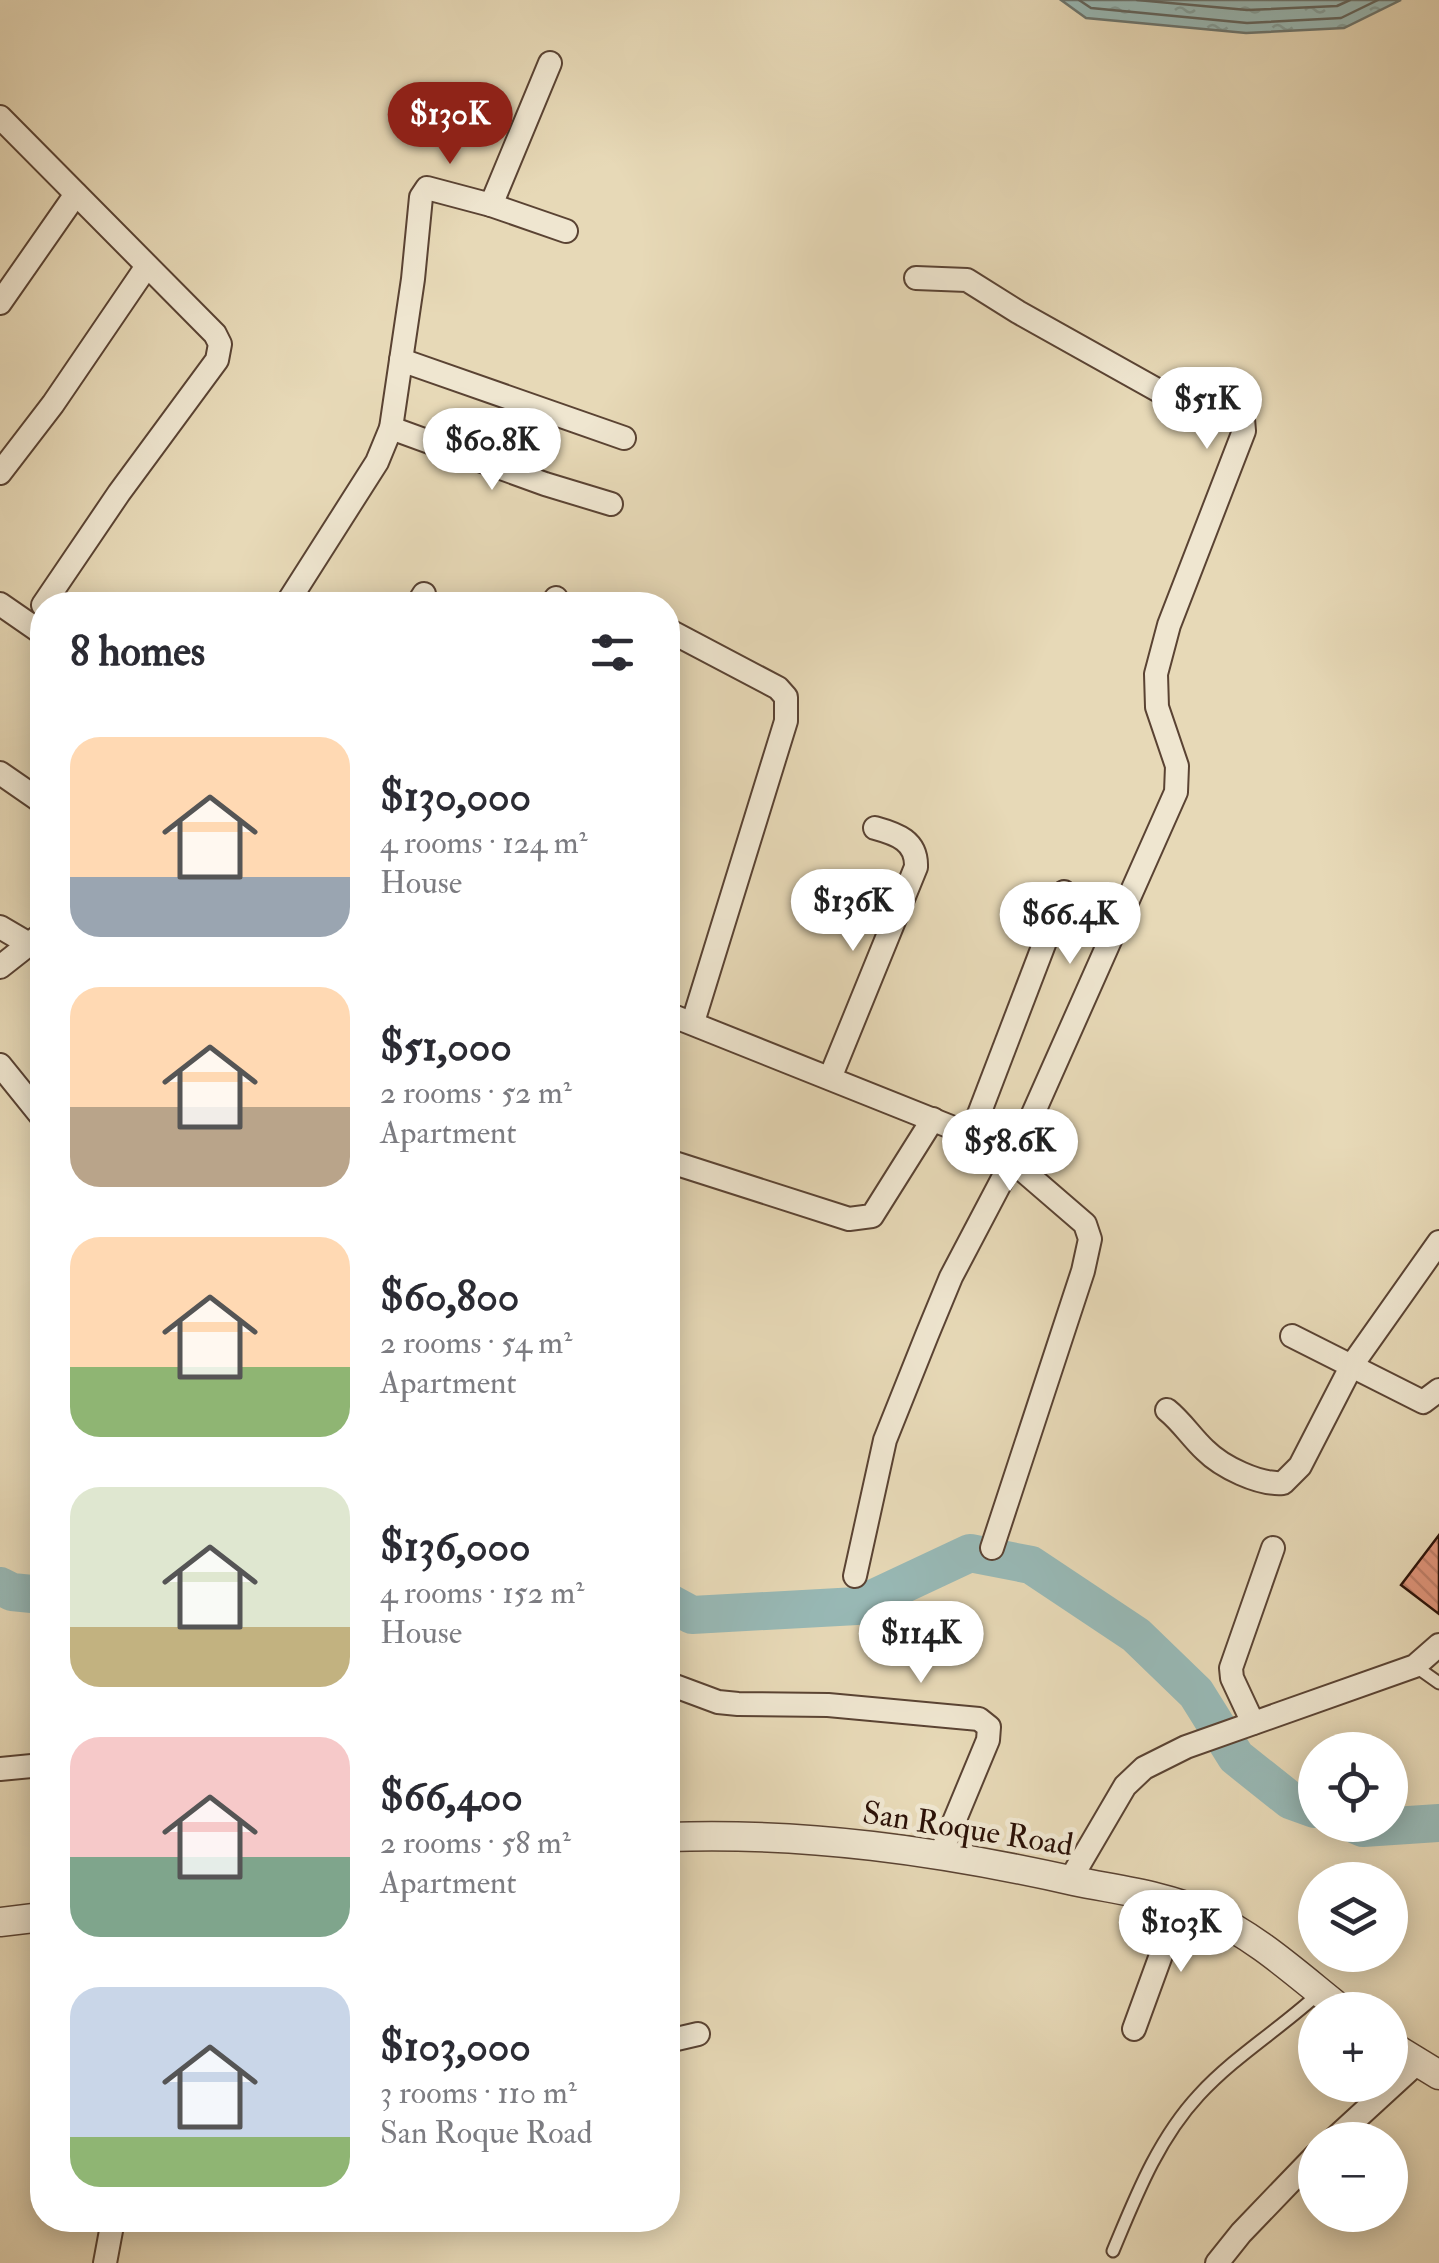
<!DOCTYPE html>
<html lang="en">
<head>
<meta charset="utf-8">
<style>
  body { margin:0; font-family:"IM FELL Double Pica",serif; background:#f2f2f3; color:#2b2b33; height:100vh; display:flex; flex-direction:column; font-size:38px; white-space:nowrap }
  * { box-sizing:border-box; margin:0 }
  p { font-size:32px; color:#7c7c81 }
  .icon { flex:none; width:55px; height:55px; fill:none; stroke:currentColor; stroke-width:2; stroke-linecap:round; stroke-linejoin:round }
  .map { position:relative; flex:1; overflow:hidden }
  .sheet { position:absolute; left:30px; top:592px; width:650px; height:1640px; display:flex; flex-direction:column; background:#fff; border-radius:40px; box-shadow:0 5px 25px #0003 }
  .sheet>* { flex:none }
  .buttons { position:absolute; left:1298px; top:1732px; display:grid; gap:20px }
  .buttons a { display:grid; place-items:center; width:110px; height:110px; border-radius:50%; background:#fff; box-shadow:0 5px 25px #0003; font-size:50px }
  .price { position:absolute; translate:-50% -85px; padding:0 22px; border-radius:35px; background:#fff; color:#222; font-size:32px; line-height:65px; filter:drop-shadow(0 2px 5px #0008) }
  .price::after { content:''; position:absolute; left:50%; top:60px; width:30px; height:22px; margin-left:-15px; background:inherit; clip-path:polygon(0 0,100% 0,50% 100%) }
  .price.current { background:#8f2418; color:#fff }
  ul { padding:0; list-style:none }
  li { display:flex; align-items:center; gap:30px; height:250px; padding:0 40px }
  li span { display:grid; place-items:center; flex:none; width:280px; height:200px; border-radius:30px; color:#555 }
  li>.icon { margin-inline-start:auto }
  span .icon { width:120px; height:120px; fill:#fffc; stroke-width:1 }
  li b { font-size:42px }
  h2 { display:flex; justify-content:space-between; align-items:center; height:120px; padding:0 40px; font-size:42px }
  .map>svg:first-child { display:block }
  .water { fill:url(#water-ripples); stroke:#6c7670; stroke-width:2.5 }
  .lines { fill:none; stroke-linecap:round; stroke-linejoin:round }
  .shore { stroke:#62655e; stroke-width:2.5 }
  .river { stroke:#98b9b6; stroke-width:38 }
  .building { fill:url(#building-back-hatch); stroke:#2b1107; stroke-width:2.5 }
  .service-casing { stroke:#5a4333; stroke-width:15 }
  .minor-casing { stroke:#5a4333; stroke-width:26 }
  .tertiary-casing { stroke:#5a4333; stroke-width:31 }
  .service { stroke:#efe6d0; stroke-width:11 }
  .minor { stroke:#efe6d0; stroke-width:22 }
  .tertiary { stroke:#efe6d0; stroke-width:28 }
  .labels { text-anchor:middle; stroke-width:10; stroke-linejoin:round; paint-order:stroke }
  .street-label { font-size:32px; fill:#2b1107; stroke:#efe6d0 }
</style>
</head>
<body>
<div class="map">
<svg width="1439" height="2263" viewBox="0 0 1439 2263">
  <defs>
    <pattern id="water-ripples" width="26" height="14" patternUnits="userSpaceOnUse" patternTransform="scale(2.5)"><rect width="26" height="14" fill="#98b9b6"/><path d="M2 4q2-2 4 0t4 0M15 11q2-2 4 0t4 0" fill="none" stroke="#839e9b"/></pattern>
    <pattern id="building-back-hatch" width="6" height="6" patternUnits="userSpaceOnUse" patternTransform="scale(2.5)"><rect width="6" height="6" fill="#e1957b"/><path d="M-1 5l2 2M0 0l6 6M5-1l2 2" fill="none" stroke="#c17f69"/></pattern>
  </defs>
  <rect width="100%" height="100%" fill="#e7d9b7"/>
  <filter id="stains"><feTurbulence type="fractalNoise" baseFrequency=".002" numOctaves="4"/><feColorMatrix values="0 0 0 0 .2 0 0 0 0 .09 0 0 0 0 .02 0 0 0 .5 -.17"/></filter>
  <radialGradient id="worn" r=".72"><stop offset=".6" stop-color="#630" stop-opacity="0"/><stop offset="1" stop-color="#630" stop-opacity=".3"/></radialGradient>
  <polygon class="water" points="1061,0 1401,0 1344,28 1246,33 1086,18"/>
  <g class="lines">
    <g class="shore">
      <polyline points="1079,0 1091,8 1247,23 1341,18 1378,0"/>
      <polyline points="1137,0 1247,10 1337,6 1350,0"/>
    </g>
    <g class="river">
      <polyline points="0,1586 12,1592 42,1595"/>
      <polyline points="668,1602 692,1615 857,1606 970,1553 1031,1565 1136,1635 1196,1693 1236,1757 1290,1800 1315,1809"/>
      <polyline points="1356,1825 1363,1828 1439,1823"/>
    </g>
  </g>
  <polygon class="building" points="1439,1535 1439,1614 1401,1585"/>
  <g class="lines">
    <defs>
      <g id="service">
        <polyline points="1415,1666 1439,1683"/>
        <path d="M1113 2251C1136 2196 1158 2139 1199 2095 1235 2056 1280 2029 1318 1994"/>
      </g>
      <g id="minor">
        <polyline points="0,117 215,334 220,344 217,360 119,493 43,605"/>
        <polyline points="491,205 566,231"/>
        <polyline points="0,303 76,194"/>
        <polyline points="401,360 624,438"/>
        <polyline points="391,428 545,484 611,504"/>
        <polyline points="0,473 53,404 147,266"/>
        <polyline points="0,604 42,633"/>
        <polyline points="286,605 377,462 391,428 413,279 421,197 427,188 491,205 550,63"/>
        <polyline points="417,605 424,594"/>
        <polyline points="551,605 556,598"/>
        <polyline points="668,630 778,688 786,697 786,721 693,1022"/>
        <polyline points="0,773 42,802"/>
        <polyline points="0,927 29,944"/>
        <polyline points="0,967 42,934"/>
        <polyline points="668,1014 971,1135 1012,1161 1085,1224 1090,1239 1083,1271 992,1548"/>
        <polyline points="0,1065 42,1117"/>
        <path d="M830 1078 916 867C917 841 897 834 875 828"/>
        <polyline points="971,1135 1064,892"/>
        <polyline points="668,1161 849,1219 872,1216 933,1119"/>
        <polyline points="1292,1336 1423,1402 1439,1390"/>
        <path d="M1167 1410C1182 1422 1191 1437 1205 1450 1222 1467 1259 1485 1283 1483L1300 1466 1352 1365 1439 1242"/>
        <polyline points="855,1576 885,1440 927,1335 951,1277 1012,1161 1176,792 1177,766 1157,707 1156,674 1169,625 1244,431 1243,419 1212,399 1177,401 1018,312 967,280 916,278"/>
        <polyline points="668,1687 675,1686 718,1702 738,1704 828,1705 979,1719 989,1727 988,1740 941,1853"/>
        <polyline points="1253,1723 1232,1678 1231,1668 1273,1548"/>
        <polyline points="0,1769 42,1765"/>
        <polyline points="1070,1880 1125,1786 1144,1768 1186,1747 1415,1666 1439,1645"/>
        <polyline points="1134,2029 1180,1903"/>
        <polyline points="668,2041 698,2034"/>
        <polyline points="1333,2140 1417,2063"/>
        <polyline points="105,2263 113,2220"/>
        <polyline points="1217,2263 1241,2233 1315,2156"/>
      </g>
      <g id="tertiary">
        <path d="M668 1837C805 1832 940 1851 1074 1881 1117 1890 1165 1895 1206 1914 1256 1936 1299 1976 1342 2010"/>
        <polyline points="0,1922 42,1917"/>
        <polyline points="1390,2045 1439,2075"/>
      </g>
    </defs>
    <use href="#service" class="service-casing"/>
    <use href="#minor" class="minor-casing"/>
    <use href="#tertiary" class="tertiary-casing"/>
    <use href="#service" class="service"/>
    <use href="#minor" class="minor"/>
    <use href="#tertiary" class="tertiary"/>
  </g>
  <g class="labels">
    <g class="street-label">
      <text transform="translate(968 1828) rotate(9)" y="11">San Roque Road</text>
    </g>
  </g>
  <rect width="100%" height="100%" filter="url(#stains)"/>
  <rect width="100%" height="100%" fill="url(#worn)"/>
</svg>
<div class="buttons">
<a><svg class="icon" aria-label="locate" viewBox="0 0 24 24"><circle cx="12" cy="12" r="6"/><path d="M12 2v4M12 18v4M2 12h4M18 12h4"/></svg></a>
<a><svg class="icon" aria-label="layers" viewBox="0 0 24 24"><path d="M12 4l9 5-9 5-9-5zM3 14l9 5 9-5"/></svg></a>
<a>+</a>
<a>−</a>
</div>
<b class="price current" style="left:450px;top:167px">$130K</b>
<b class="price" style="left:1207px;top:452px">$51K</b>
<b class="price" style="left:492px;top:493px">$60.8K</b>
<b class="price" style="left:853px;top:954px">$136K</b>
<b class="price" style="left:1070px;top:967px">$66.4K</b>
<b class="price" style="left:1010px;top:1194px">$58.6K</b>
<b class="price" style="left:921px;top:1686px">$114K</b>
<b class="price" style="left:1181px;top:1975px">$103K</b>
<section class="sheet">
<h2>8 homes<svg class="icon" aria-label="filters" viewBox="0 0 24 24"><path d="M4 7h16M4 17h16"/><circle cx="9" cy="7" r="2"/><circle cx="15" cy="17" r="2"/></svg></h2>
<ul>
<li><span style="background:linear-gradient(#ffd9b3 70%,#9aa5b1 0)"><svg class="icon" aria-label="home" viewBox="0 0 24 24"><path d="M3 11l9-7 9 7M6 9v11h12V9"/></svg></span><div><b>$130,000</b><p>4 rooms · 124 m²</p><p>House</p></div></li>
<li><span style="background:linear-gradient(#ffd9b3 60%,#b9a48a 0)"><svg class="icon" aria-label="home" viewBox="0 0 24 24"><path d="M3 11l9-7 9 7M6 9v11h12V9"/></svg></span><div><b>$51,000</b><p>2 rooms · 52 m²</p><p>Apartment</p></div></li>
<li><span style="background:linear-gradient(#ffd9b3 65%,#8fb573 0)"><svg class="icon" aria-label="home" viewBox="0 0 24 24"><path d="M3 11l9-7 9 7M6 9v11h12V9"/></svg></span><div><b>$60,800</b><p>2 rooms · 54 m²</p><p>Apartment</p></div></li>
<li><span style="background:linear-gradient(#dfe7d0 70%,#c2b280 0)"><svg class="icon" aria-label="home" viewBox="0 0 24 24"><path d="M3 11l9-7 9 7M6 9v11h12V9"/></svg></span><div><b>$136,000</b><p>4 rooms · 152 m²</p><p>House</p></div></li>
<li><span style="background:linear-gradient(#f6c9c9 60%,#7fa58c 0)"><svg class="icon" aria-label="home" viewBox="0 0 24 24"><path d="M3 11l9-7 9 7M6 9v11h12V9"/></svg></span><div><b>$66,400</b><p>2 rooms · 58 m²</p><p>Apartment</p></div></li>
<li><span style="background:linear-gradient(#c9d6e8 75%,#8fb573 0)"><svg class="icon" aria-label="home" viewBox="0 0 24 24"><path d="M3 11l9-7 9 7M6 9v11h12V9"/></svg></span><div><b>$103,000</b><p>3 rooms · 110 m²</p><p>San Roque Road</p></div></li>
</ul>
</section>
</div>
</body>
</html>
